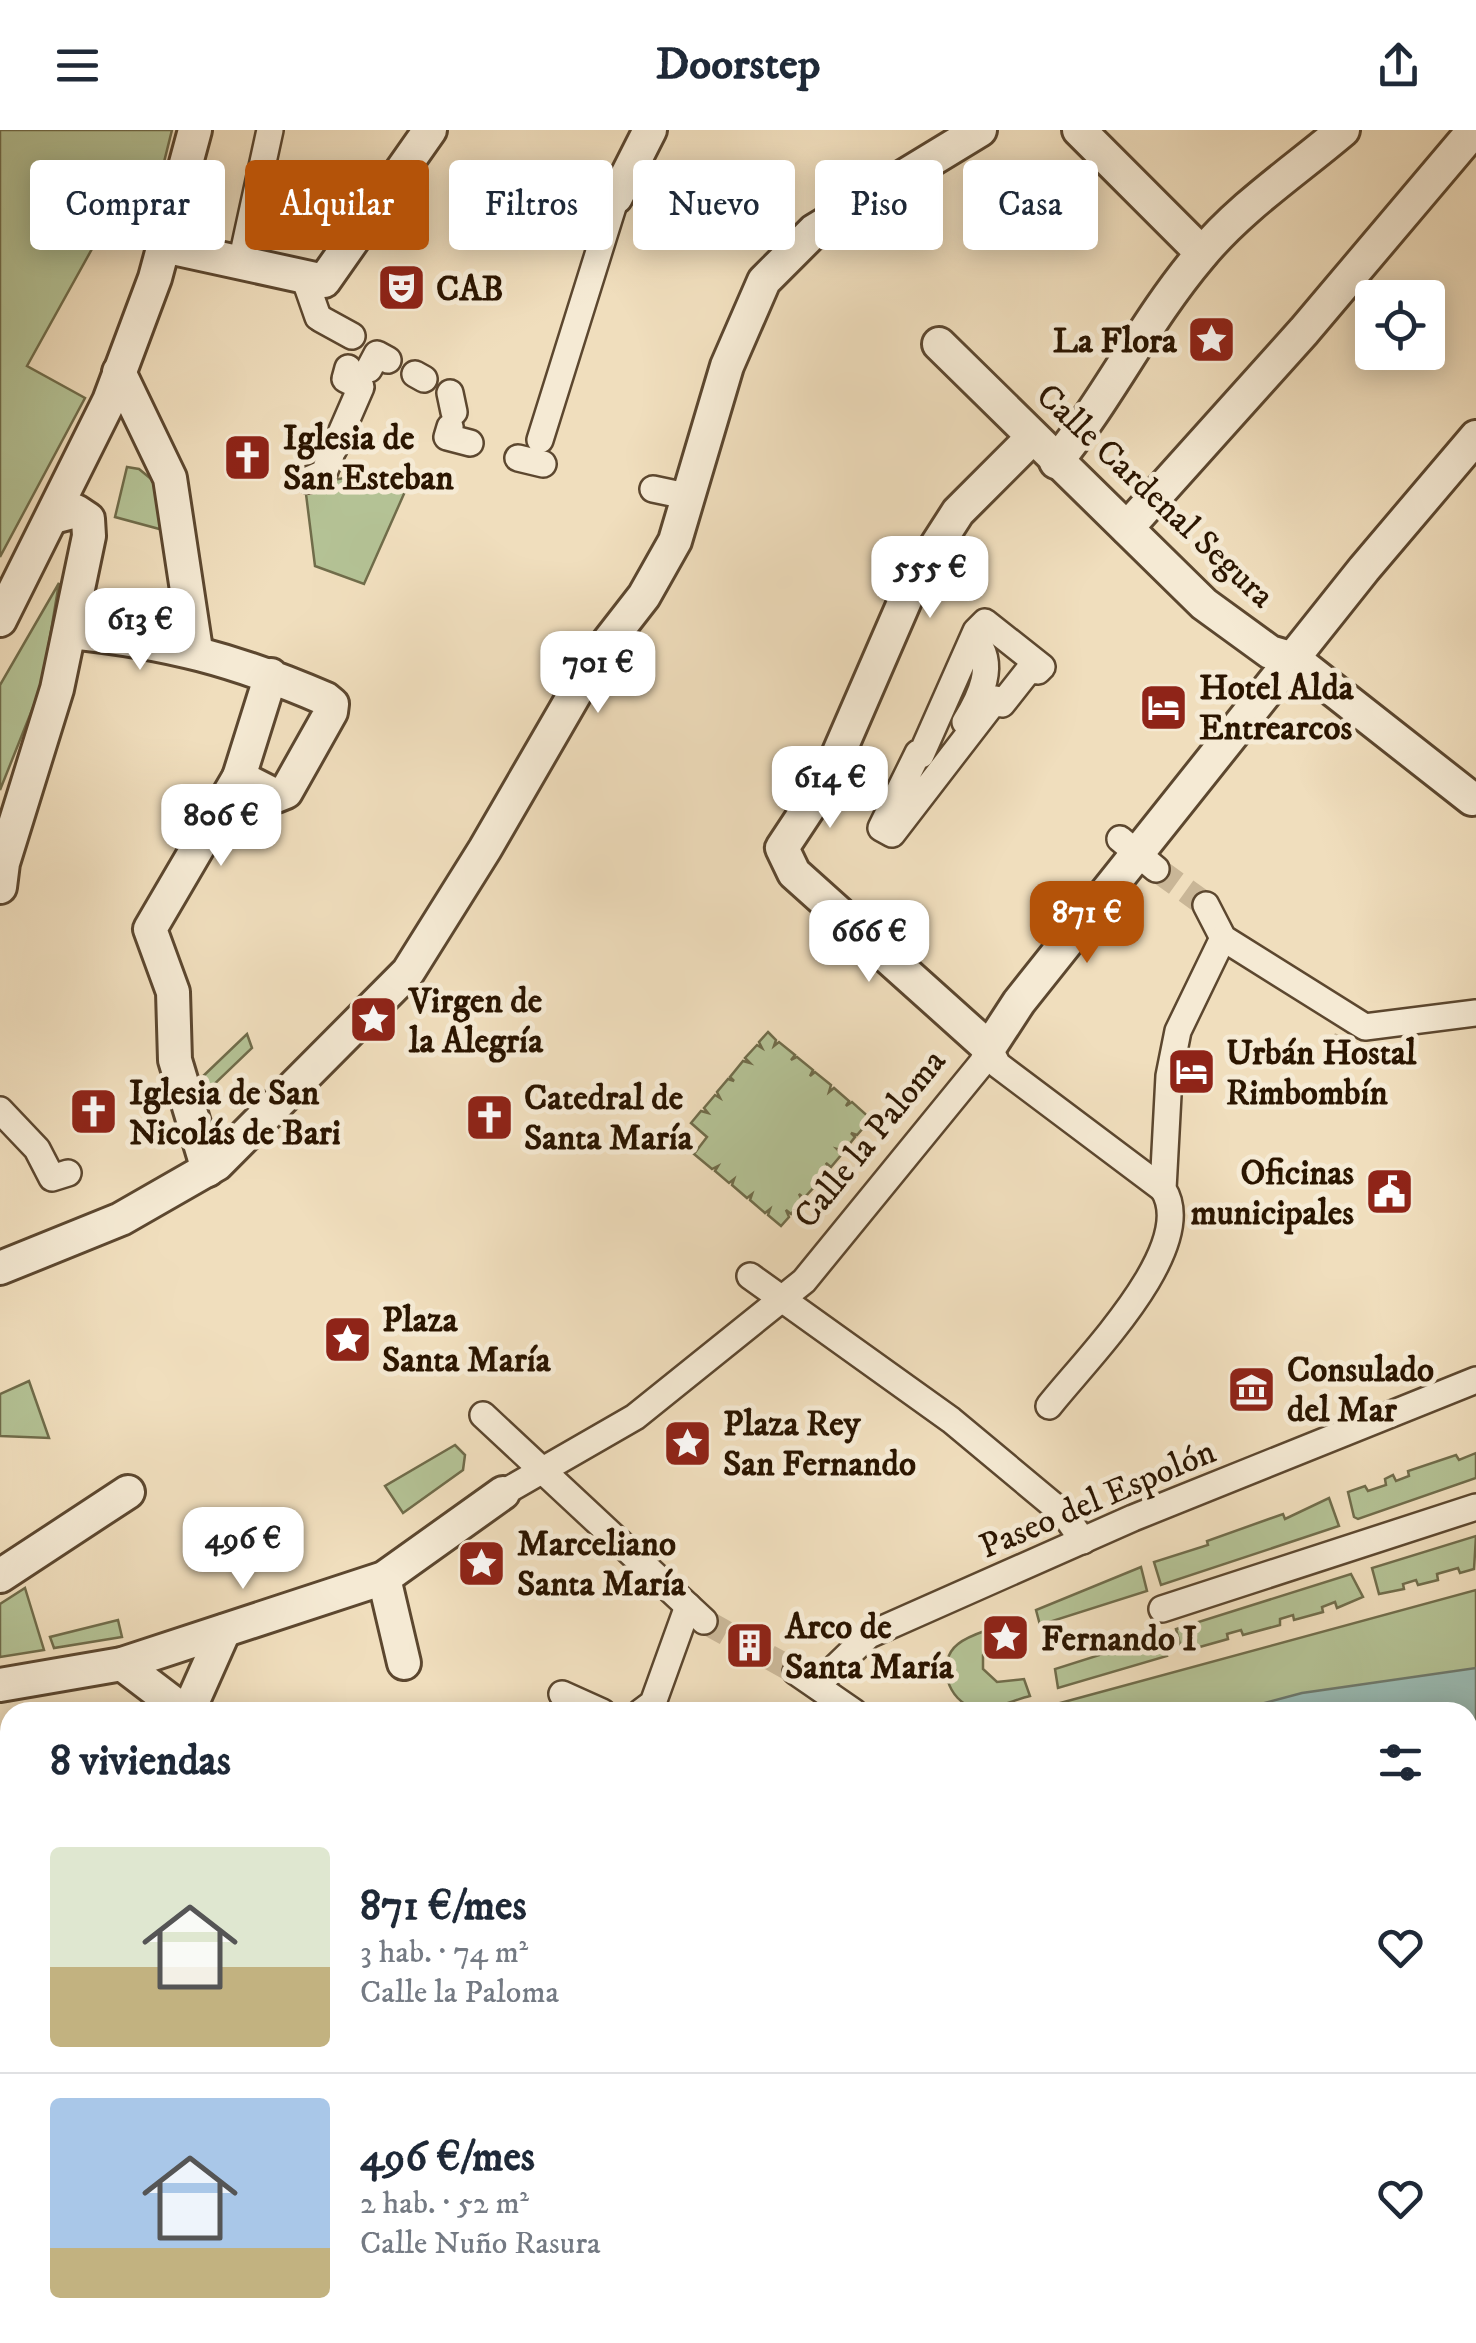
<!DOCTYPE html>
<html lang="es">
<head>
<meta charset="utf-8">
<style>
  body { margin:0; font-family:"IM FELL DW Pica",serif; background:#f2f2f3; color:#1f2937; height:100vh; display:flex; flex-direction:column; font-size:38px; white-space:nowrap }
  * { box-sizing:border-box; margin:0 }
  p { font-size:32px; color:#747a83 }
  .icon { flex:none; width:55px; height:55px; fill:none; stroke:currentColor; stroke-width:2; stroke-linecap:round; stroke-linejoin:round }
  .map { position:relative; flex:1; overflow:hidden }
  .panel { position:absolute; left:0px; top:1572px; width:1478px; height:642px; display:flex; flex-direction:column; background:#fff; border-radius:30px 30px 0 0; box-shadow:0 5px 25px #0003 }
  .panel>* { flex:none }
  .top-card { position:absolute; left:30px; top:30px; width:1418px; height:90px; display:flex; gap:20px }
  .tools { position:absolute; left:1355px; top:150px; display:grid; gap:20px }
  .tools a { display:grid; place-items:center; width:90px; height:90px; border-radius:10px; background:#fff; box-shadow:0 5px 25px #0003; font-size:50px }
  .price { position:absolute; translate:-50% -85px; padding:0 22px; border-radius:20px; background:#fff; color:#222; font-size:32px; line-height:65px; filter:drop-shadow(0 2px 5px #0008) }
  .price::after { content:''; position:absolute; left:50%; top:60px; width:30px; height:22px; margin-left:-15px; background:inherit; clip-path:polygon(0 0,100% 0,50% 100%) }
  .price.selected { background:#b45309; color:#fff }
  ul { padding:0; list-style:none }
  li { display:flex; align-items:center; gap:30px; height:250px; padding:0 50px }
  li+li { border-top:2px solid #e0e1e3 }
  li span { display:grid; place-items:center; flex:none; width:280px; height:200px; border-radius:10px; color:#555 }
  li>.icon { margin-inline-start:auto }
  span .icon { width:120px; height:120px; fill:#fffc; stroke-width:1 }
  li b { font-size:42px }
  h2 { display:flex; justify-content:space-between; align-items:center; height:120px; padding:0 50px; font-size:42px }
  .pill { padding:0 35px; border-radius:10px; background:#fff; box-shadow:0 5px 25px #0003; font-size:35px; line-height:90px }
  .pill.selected { background:#b45309; color:#fff }
  header { display:flex; justify-content:space-between; align-items:center; height:130px; padding:0 50px; background:#fff; font-size:45px; font-weight:700 }
  .map>svg:first-child { display:block }
  .green { fill:#b4c295; stroke:#706c4a; stroke-width:2.5 }
  .water { fill:#9abcb5; stroke:#6e796d; stroke-width:2.5 }
  .lines { fill:none; stroke-linecap:round; stroke-linejoin:round }
  .pedestrian-tunnel { stroke:#c9b697; stroke-width:25; stroke-dasharray:25 12; stroke-linecap:butt }
  .service-casing { stroke:#5c472f; stroke-width:22 }
  .pedestrian-casing { stroke:#5c472f; stroke-width:30 }
  .minor-casing { stroke:#5c472f; stroke-width:38 }
  .primary-casing { stroke:#2b1500; stroke-width:58 }
  .trunk-casing { stroke:#2b1500; stroke-width:60 }
  .service { stroke:#f5ead4; stroke-width:18 }
  .pedestrian { stroke:#f5ead4; stroke-width:25 }
  .minor { stroke:#f5ead4; stroke-width:32 }
  .primary { stroke:#e8bf7e; stroke-width:52 }
  .trunk { stroke:#e8bf7e; stroke-width:55 }
  .labels { text-anchor:middle; stroke-width:10; stroke-linejoin:round; paint-order:stroke }
  .poi-label { font-size:35px; font-weight:bold; fill:#2b1500; stroke:#f5ead4; text-anchor:start }
  .street-label { font-size:35px; fill:#2b1500; stroke:#f5ead4 }
</style>
</head>
<body>
<header><svg class="icon" aria-label="menu" viewBox="0 0 24 24"><path d="M4 6h16M4 12h16M4 18h16"/></svg>Doorstep<svg class="icon" aria-label="share" viewBox="0 0 24 24"><path d="M12 15V3M7 8l5-5 5 5M5 13v7h14v-7"/></svg></header>
<div class="map">
<svg width="1476" height="2213" viewBox="0 0 1476 2213">
  <rect width="100%" height="100%" fill="#f0debd"/>
  <filter id="stains"><feTurbulence type="fractalNoise" baseFrequency=".002" numOctaves="4"/><feColorMatrix values="0 0 0 0 .2 0 0 0 0 .09 0 0 0 0 .02 0 0 0 .5 -.17"/></filter>
  <radialGradient id="worn" r=".72"><stop offset=".6" stop-color="#630" stop-opacity="0"/><stop offset="1" stop-color="#630" stop-opacity=".3"/></radialGradient>
  <g class="green">
    <polygon points="0,0 172,0 157,60 128,54 27,236 85,268 0,427"/>
    <polygon points="127,337 139,339 156,353 163,400 115,387"/>
    <polygon points="348,339 407,357 364,454 315,436 305,356 344,348"/>
    <polygon points="59,453 42,555 0,660 0,555"/>
    <polygon points="768,902 776,910 774,916 779,912 795,925 791,930 797,927 813,940 810,946 815,942 831,955 829,962 834,958 849,971 846,976 852,972 871,989 857,1005 851,1003 855,1007 844,1021 837,1019 842,1024 831,1037 826,1033 829,1039 818,1052 813,1048 816,1055 804,1068 799,1064 802,1070 791,1084 786,1080 789,1087 781,1096 768,1085 770,1079 765,1083 750,1070 752,1064 747,1068 732,1055 734,1049 729,1053 715,1041 718,1036 712,1039 694,1024 707,1007 691,993 701,981 708,983 704,978 715,965 720,968 717,962 728,949 734,951 730,947 743,931 750,933 745,928 757,915 762,918 759,912"/>
    <polygon points="247,904 252,918 202,966 198,951"/>
    <polygon points="29,1251 49,1308 0,1306 0,1264"/>
    <polygon points="455,1315 465,1325 463,1340 403,1383 385,1356"/>
    <polygon points="1476,1323 1476,1348 1358,1389 1354,1387 1348,1362 1365,1356 1368,1361 1386,1355 1385,1349 1393,1345 1396,1351 1409,1346 1408,1341 1456,1325 1459,1330"/>
    <polygon points="1329,1368 1339,1396 1161,1455 1154,1432 1208,1415 1207,1411 1283,1384 1285,1389"/>
    <polygon points="1476,1406 1474,1439 1460,1443 1458,1438 1437,1444 1438,1450 1418,1455 1416,1450 1403,1454 1404,1459 1379,1464 1372,1438"/>
    <polygon points="1141,1437 1147,1461 1040,1495 1036,1480"/>
    <polygon points="1351,1444 1363,1467 1337,1478 1335,1472 1322,1477 1323,1482 1294,1490 1293,1485 1280,1489 1280,1495 1243,1505 1241,1500 1227,1504 1228,1509 1182,1522 1176,1499"/>
    <polygon points="25,1458 44,1520 0,1527 0,1474"/>
    <polygon points="1476,1460 1476,1751 1468,1753 1468,1582 1027,1582"/>
    <polygon points="118,1490 122,1507 54,1518 50,1507"/>
    <path d="M1002 1494H1007L1010 1503 983 1525V1539L997 1552 1024 1549 1030 1566C1013 1570 992 1581 975 1578 948 1572 935 1532 958 1514 970 1504 988 1501 1002 1494Z"/>
    <polygon points="1156,1507 1162,1508 1167,1526 1058,1558 1055,1539"/>
    <polygon points="393,2205 579,2205 571,2213 374,2213"/>
  </g>
  <g class="water">
    <polygon points="1476,1538 1476,1634 1468,1634 1468,1582 1231,1582 1302,1563"/>
    <polygon points="278,2205 393,2205 374,2213 267,2213"/>
  </g>
  <g class="lines">
    <g class="pedestrian-tunnel">
      <polyline points="1156,739 1206,775"/>
      <polyline points="1341,918 1346,909"/>
      <polyline points="704,1491 796,1542"/>
    </g>
    <defs>
      <g id="service">
        <polyline points="1468,2102 1476,2103"/>
        <polyline points="1419,2205 1421,2213"/>
      </g>
      <g id="pedestrian">
        <polyline points="241,133 270,0"/>
        <polyline points="304,147 318,187"/>
        <polyline points="321,189 352,206"/>
        <polyline points="369,239 377,224 388,230"/>
        <polyline points="415,244 424,249"/>
        <polyline points="450,263 454,282"/>
        <polyline points="450,297 447,307 470,313"/>
        <polyline points="540,310 616,67"/>
        <polyline points="334,319 361,257 345,249 348,238"/>
        <polyline points="518,328 543,334"/>
        <polyline points="308,350 324,343 331,325"/>
        <polyline points="653,359 686,366"/>
        <polygon points="985,492 1042,537 1038,541 1032,536 1002,574 996,569 892,704 881,698 918,623 921,625 976,501"/>
        <path d="M965 592C980 568 997 534 975 510"/>
        <polyline points="1120,709 1156,739"/>
        <polyline points="1206,775 1223,808 1365,897 1476,883"/>
        <polyline points="989,918 998,935 1163,1059"/>
        <polyline points="0,980 37,1019 52,1048 68,1043"/>
        <polyline points="750,1146 951,1290 1065,1385 1083,1411"/>
        <path d="M1049 1276C1085 1230 1200 1117 1163 1059L1169 946 1178 901 1223 808"/>
        <polyline points="483,1285 704,1491"/>
        <polyline points="503,1363 635,1287 804,1151 982,933 989,918"/>
        <polyline points="1162,1479 1476,1377"/>
        <polyline points="796,1542 854,1582"/>
        <polyline points="817,1555 869,1505 1133,1388 1476,1250"/>
        <polyline points="562,1564 602,1582"/>
        <polyline points="641,1582 653,1573 688,1476"/>
        <polyline points="988,2205 990,2213"/>
      </g>
      <g id="minor">
        <polyline points="1079,0 1202,123"/>
        <polyline points="616,67 650,0"/>
        <polyline points="164,116 324,151 430,0"/>
        <polyline points="939,214 1204,474 1270,522 1294,529 1472,669"/>
        <polyline points="119,242 170,348 196,520"/>
        <polyline points="1032,308 958,382 913,452 827,650 782,718 794,743 989,918 1019,872 1364,439 1476,307"/>
        <path d="M1056 332C1109 267 1145 191 1200 126 1239 78 1296 40 1343 0"/>
        <polyline points="1127,398 1304,201 1474,0"/>
        <polyline points="0,490 109,271 155,148 195,0"/>
        <path d="M70 502C167 512 236 530 326 569L332 574 331 582 286 662 276 666 239 647 271 545"/>
        <polyline points="0,757 3,733 57,559 89,406 88,389 76,381 53,387"/>
        <polyline points="208,1040 175,930 173,862 150,799 239,647"/>
        <polyline points="0,1138 121,1089 217,1034 408,842 485,719 595,529 644,466 675,411 727,236 764,151 814,101 980,0"/>
        <polyline points="0,1446 128,1362"/>
        <polyline points="384,1448 404,1533"/>
        <polyline points="122,1534 185,1582"/>
        <polyline points="0,1555 122,1534 384,1448 503,1363"/>
        <polyline points="188,1582 224,1501"/>
        <polyline points="0,1884 10,1885"/>
        <polyline points="111,2213 120,2205"/>
      </g>
      <polyline id="primary" points="1468,2188 1476,2203"/>
      <g id="trunk">
        <polyline points="1468,1875 1476,1873"/>
        <polyline points="731,2213 739,2205"/>
      </g>
    </defs>
    <use href="#service" class="service-casing"/>
    <use href="#pedestrian" class="pedestrian-casing"/>
    <use href="#minor" class="minor-casing"/>
    <use href="#primary" class="primary-casing"/>
    <use href="#trunk" class="trunk-casing"/>
    <use href="#service" class="service"/>
    <use href="#pedestrian" class="pedestrian"/>
    <use href="#minor" class="minor"/>
    <use href="#primary" class="primary"/>
    <use href="#trunk" class="trunk"/>
  </g>
  <defs>
    <symbol id="theatre-square" viewBox="-11 -11 22 22"><rect x="-9" y="-9" width="18" height="18" rx="4" fill="#8f2418" stroke="#f5ead4"/><path d="M-5-5.5Q0-4 5-5.5V0Q5 5 0 6Q-5 5-5 0ZM-3.3-2.5H-1v1.5H-3.3ZM1-2.5H3.3v1.5H1ZM-2.8 1Q0 5.5 2.8 1Z" fill="#fff"/></symbol>
    <symbol id="sight-square" viewBox="-11 -11 22 22"><rect x="-9" y="-9" width="18" height="18" rx="4" fill="#8f2418" stroke="#f5ead4"/><path d="M0-6L1.8-2.2L6-1.7L2.9 1.2L3.7 5.4L0 3.3L-3.7 5.4L-2.9 1.2L-6-1.7L-1.8-2.2Z" fill="#fff"/></symbol>
    <symbol id="church-square" viewBox="-11 -11 22 22"><rect x="-9" y="-9" width="18" height="18" rx="4" fill="#8f2418" stroke="#f5ead4"/><path d="M-1.2-6h2.4v3.5h3.3v2.4h-3.3V6h-2.4V-.1h-3.3v-2.4h3.3Z" fill="#fff"/></symbol>
    <symbol id="hotel-square" viewBox="-11 -11 22 22"><rect x="-9" y="-9" width="18" height="18" rx="4" fill="#8f2418" stroke="#f5ead4"/><path d="M-6-4.5h1.5V1H6V5H4.5V3h-9V5H-6ZM-4 0a1.8 1.8 0 1 1 3.6 0ZM.5 0V-2.5h3Q6-2.5 6 0Z" fill="#fff"/></symbol>
    <symbol id="civic-square" viewBox="-11 -11 22 22"><rect x="-9" y="-9" width="18" height="18" rx="4" fill="#8f2418" stroke="#f5ead4"/><path d="M-.6-6.5H3V-4.5H.6V-3L4-1V1h2V6H-6V1h2V-1L-.6-3ZM-1.2 2.5V6h2.4V2.5Z" fill="#fff"/></symbol>
    <symbol id="museum-square" viewBox="-11 -11 22 22"><rect x="-9" y="-9" width="18" height="18" rx="4" fill="#8f2418" stroke="#f5ead4"/><path d="M0-6L6-3V-2H-6V-3ZM-5-1h2V3h-2ZM-1-1h2V3h-2ZM3-1h2V3H3ZM-6 4H6V6H-6Z" fill="#fff"/></symbol>
    <symbol id="building-square" viewBox="-11 -11 22 22"><rect x="-9" y="-9" width="18" height="18" rx="4" fill="#8f2418" stroke="#f5ead4"/><path d="M-4-6H4V6H1V3H-1V6H-4ZM-2.5-4.3h1.7v1.8h-1.7ZM.8-4.3h1.7v1.8H.8ZM-2.5-1h1.7V.8h-1.7ZM.8-1h1.7V.8H.8Z" fill="#fff"/></symbol>
  </defs>
  <g fill-rule="evenodd">
    <use href="#theatre-square" x="374" y="130" width="55" height="55"/>
    <use href="#sight-square" x="1184" y="182" width="55" height="55"/>
    <use href="#church-square" x="220" y="300" width="55" height="55"/>
    <use href="#hotel-square" x="1136" y="550" width="55" height="55"/>
    <use href="#sight-square" x="346" y="862" width="55" height="55"/>
    <use href="#hotel-square" x="1164" y="914" width="55" height="55"/>
    <use href="#church-square" x="66" y="954" width="55" height="55"/>
    <use href="#church-square" x="462" y="960" width="55" height="55"/>
    <use href="#civic-square" x="1362" y="1034" width="55" height="55"/>
    <use href="#sight-square" x="320" y="1182" width="55" height="55"/>
    <use href="#museum-square" x="1224" y="1232" width="55" height="55"/>
    <use href="#sight-square" x="660" y="1286" width="55" height="55"/>
    <use href="#sight-square" x="454" y="1406" width="55" height="55"/>
    <use href="#sight-square" x="978" y="1480" width="55" height="55"/>
    <use href="#building-square" x="722" y="1488" width="55" height="55"/>
  </g>
  <g class="labels">
    <g class="poi-label">
      <text x="436" y="170">CAB</text>
      <text x="1177" y="222" text-anchor="end">La Flora</text>
      <text x="283" y="319">Iglesia de<tspan x="283" dy="40">San Esteban</tspan></text>
      <text x="1199" y="569">Hotel Alda<tspan x="1199" dy="40">Entrearcos</tspan></text>
      <text x="409" y="882">Virgen de<tspan x="409" dy="40">la Alegría</tspan></text>
      <text x="1226" y="934">Urbán Hostal<tspan x="1226" dy="40">Rimbombín</tspan></text>
      <text x="129" y="974">Iglesia de San<tspan x="129" dy="40">Nicolás de Bari</tspan></text>
      <text x="524" y="979">Catedral de<tspan x="524" dy="40">Santa María</tspan></text>
      <text x="1354" y="1054" text-anchor="end">Oficinas<tspan x="1354" dy="40">municipales</tspan></text>
      <text x="382" y="1201">Plaza<tspan x="382" dy="40">Santa María</tspan></text>
      <text x="1287" y="1251">Consulado<tspan x="1287" dy="40">del Mar</tspan></text>
      <text x="723" y="1305">Plaza Rey<tspan x="723" dy="40">San Fernando</tspan></text>
      <text x="517" y="1425">Marceliano<tspan x="517" dy="40">Santa María</tspan></text>
      <text x="785" y="1508">Arco de<tspan x="785" dy="40">Santa María</tspan></text>
      <text x="1041" y="1520">Fernando I</text>
    </g>
    <g class="street-label">
      <text transform="translate(1156 365) rotate(43)" y="12">Calle Cardenal Segura</text>
      <text transform="translate(869 1008) rotate(-51)" y="12">Calle la Paloma</text>
      <text transform="translate(1097 1368) rotate(-23)" y="12">Paseo del Espolón</text>
    </g>
  </g>
  <rect width="100%" height="100%" filter="url(#stains)"/>
  <rect width="100%" height="100%" fill="url(#worn)"/>
</svg>
<div class="tools">
<a><svg class="icon" aria-label="locate" viewBox="0 0 24 24"><circle cx="12" cy="12" r="6"/><path d="M12 2v4M12 18v4M2 12h4M18 12h4"/></svg></a>
</div>
<b class="price" style="left:930px;top:491px">555 €</b>
<b class="price" style="left:140px;top:543px">613 €</b>
<b class="price" style="left:598px;top:586px">701 €</b>
<b class="price" style="left:830px;top:701px">614 €</b>
<b class="price" style="left:221px;top:739px">806 €</b>
<b class="price selected" style="left:1087px;top:836px">871 €</b>
<b class="price" style="left:869px;top:855px">666 €</b>
<b class="price" style="left:243px;top:1462px">496 €</b>
<div class="top-card">
<a class="pill">Comprar</a>
<a class="pill selected">Alquilar</a>
<a class="pill">Filtros</a>
<a class="pill">Nuevo</a>
<a class="pill">Piso</a>
<a class="pill">Casa</a>
</div>
<section class="panel">
<h2>8 viviendas<svg class="icon" aria-label="filters" viewBox="0 0 24 24"><path d="M4 7h16M4 17h16"/><circle cx="9" cy="7" r="2"/><circle cx="15" cy="17" r="2"/></svg></h2>
<ul>
<li><span style="background:linear-gradient(#dfe7d0 60%,#c2b280 0)"><svg class="icon" aria-label="home" viewBox="0 0 24 24"><path d="M3 11l9-7 9 7M6 9v11h12V9"/></svg></span><div><b>871 €/mes</b><p>3 hab. · 74 m²</p><p>Calle la Paloma</p></div><svg class="icon" aria-label="heart" viewBox="0 0 24 24"><path d="M12 20l-8-8c-3-5 5-10 8-4 3-6 11-1 8 4z"/></svg></li>
<li><span style="background:linear-gradient(#a9c7e8 75%,#c2b280 0)"><svg class="icon" aria-label="home" viewBox="0 0 24 24"><path d="M3 11l9-7 9 7M6 9v11h12V9"/></svg></span><div><b>496 €/mes</b><p>2 hab. · 52 m²</p><p>Calle Nuño Rasura</p></div><svg class="icon" aria-label="heart" viewBox="0 0 24 24"><path d="M12 20l-8-8c-3-5 5-10 8-4 3-6 11-1 8 4z"/></svg></li>
</ul>
</section>
</div>
</body>
</html>
